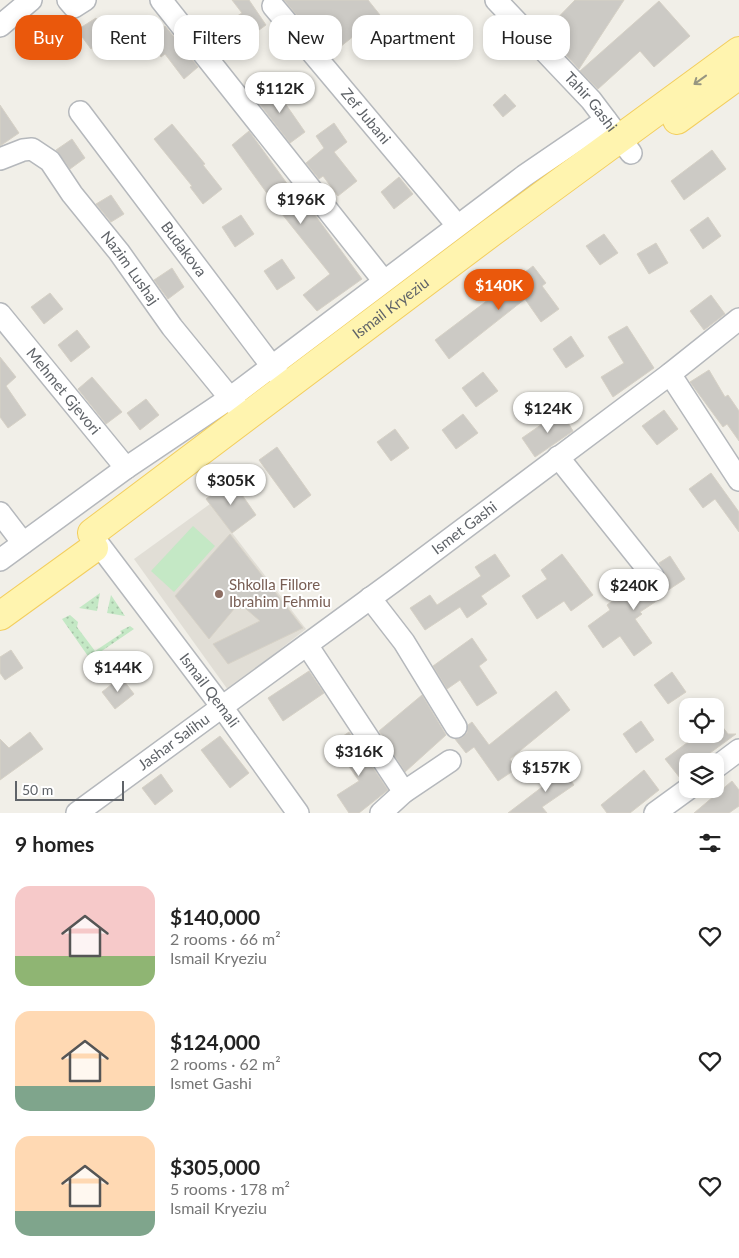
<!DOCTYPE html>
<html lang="en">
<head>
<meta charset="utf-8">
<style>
  body { margin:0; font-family:Lato,sans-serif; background:#f2f2f2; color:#222; height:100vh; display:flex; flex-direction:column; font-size:19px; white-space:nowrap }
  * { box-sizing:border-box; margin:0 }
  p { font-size:16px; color:#767676 }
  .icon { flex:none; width:28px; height:28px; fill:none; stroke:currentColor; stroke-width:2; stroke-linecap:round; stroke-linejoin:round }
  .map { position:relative; height:813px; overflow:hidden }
  .sheet { display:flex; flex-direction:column; background:#fff; flex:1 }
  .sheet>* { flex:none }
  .top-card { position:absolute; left:15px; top:15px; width:710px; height:45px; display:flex; gap:10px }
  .fabs { position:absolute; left:679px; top:698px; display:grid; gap:10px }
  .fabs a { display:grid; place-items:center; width:45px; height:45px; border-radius:10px; background:#fff; box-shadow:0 2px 8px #0003; font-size:25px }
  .scale { position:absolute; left:15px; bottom:12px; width:109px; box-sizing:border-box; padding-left:5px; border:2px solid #5f6368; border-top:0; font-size:14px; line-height:18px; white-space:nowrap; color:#5f6368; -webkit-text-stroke:4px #fff; paint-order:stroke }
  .price { position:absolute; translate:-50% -42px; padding:0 11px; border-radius:18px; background:#fff; color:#222; font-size:16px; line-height:32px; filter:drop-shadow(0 1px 2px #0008) }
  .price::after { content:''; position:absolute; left:50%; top:30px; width:15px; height:11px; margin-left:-8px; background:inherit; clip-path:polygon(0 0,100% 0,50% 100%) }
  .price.selected { background:#ea580c; color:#fff }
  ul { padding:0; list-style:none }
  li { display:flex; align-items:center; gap:15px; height:125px; padding:0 15px }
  li span { display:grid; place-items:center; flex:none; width:140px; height:100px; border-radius:15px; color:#555 }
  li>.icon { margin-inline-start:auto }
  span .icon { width:60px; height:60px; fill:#fffc; stroke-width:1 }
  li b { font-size:21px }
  h2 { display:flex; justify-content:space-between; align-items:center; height:60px; padding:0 15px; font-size:21px }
  .chip { padding:0 18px; border-radius:15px; background:#fff; box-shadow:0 2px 8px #0003; font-size:18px; line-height:45px }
  .chip.selected { background:#ea580c; color:#fff }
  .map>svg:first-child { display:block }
  .education { fill:#e1ded6 }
  .grass { fill:url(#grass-dots) }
  .pitch { fill:#c4e8c5 }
  .building { fill:#cccac5; stroke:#d6d1c6 }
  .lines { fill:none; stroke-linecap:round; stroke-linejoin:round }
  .minor-casing { stroke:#b5b8bc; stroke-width:24 }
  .major-casing { stroke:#f3ce5e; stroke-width:30 }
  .minor { stroke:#fff; stroke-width:21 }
  .major { stroke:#fff4af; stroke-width:28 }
  .oneway { stroke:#979681 }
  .education-dot { fill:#8d6e63; stroke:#fff; stroke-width:2 }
  .labels { text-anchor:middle; stroke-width:4; stroke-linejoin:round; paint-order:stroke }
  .street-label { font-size:15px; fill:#5f6368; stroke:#fff }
  .education-label { font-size:15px; fill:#785e54; stroke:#fff; text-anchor:start }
</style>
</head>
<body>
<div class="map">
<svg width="739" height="813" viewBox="0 0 739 813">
  <defs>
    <pattern id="grass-dots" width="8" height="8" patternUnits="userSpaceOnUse" patternTransform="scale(1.25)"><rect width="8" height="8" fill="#c4e8c5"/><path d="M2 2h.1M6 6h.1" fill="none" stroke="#a2c0a4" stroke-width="1.8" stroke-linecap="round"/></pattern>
  </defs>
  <rect width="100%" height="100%" fill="#f1efe8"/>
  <polygon class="education" points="210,504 306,629 228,690 134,559"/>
  <g class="grass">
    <polygon points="100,593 97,611 79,608"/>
    <polygon points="111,595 125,616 107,613"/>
    <polygon points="70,615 78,622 77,627 95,651 122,633 120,631 130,626 134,629 90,659 62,619"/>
  </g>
  <polygon class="pitch" points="193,526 215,546 174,592 151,571"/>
  <g class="building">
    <polygon points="232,0 249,0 266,25 248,38 234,18 242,13"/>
    <polygon points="284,0 368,0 380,15 330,55"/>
    <polygon points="575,0 624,0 579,69 544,32"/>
    <polygon points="659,1 690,36 654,67 640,51 598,89 580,71"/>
    <polygon points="96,18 109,37 91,49 77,30"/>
    <polygon points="165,26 198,67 184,79 165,54 161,57 148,38"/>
    <polygon points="273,86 305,132 290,143 255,98"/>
    <polygon points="505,94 516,106 503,117 493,105"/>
    <polygon points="0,105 19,133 0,146"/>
    <polygon points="334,123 347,142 334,152 357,181 338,196 323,176 319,179 306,163 324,148 316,136"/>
    <polygon points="172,124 205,164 203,165 222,189 203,204 190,187 192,186 154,139"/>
    <polygon points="249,131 309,214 312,211 362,279 317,311 303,295 330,274 282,214 232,145"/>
    <polygon points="72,139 85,158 70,169 56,150"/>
    <polygon points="712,150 726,169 684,200 671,181"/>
    <polygon points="399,177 413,194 394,209 381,192"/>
    <polygon points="111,195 124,214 111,222 96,204"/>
    <polygon points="241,215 254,234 235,247 222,227"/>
    <polygon points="708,217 721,236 703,249 690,230"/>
    <polygon points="604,234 618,253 600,265 586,246"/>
    <polygon points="656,243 668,263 649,274 637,254"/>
    <polygon points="282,259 295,278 277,290 264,271"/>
    <polygon points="533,266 546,283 542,286 559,309 541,322 525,299 449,359 435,340"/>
    <polygon points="172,268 184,287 168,299 154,280"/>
    <polygon points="50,293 63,309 44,324 31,307"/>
    <polygon points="711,295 725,314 704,330 690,311"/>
    <polygon points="627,326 654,368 613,397 601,377 624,363 608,337"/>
    <polygon points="77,330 90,347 71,362 58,345"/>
    <polygon points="571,336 584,356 566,368 553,349"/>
    <polygon points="0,357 16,377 6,386 26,415 8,428 0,417"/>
    <polygon points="709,370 725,397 728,395 739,411 739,441 727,424 723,427 690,382"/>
    <polygon points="483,372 498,391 476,407 462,388"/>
    <polygon points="92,377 122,412 106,424 78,389"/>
    <polygon points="146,399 159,415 140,430 127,413"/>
    <polygon points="664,410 678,429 657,445 642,426"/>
    <polygon points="561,411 573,431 535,457 522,438"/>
    <polygon points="463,414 478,433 456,449 442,430"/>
    <polygon points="395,429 409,448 391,461 377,442"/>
    <polygon points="277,447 311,495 294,508 259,460"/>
    <polygon points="711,473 739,512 739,532 715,499 703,508 689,489"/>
    <polygon points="231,479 256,515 232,533 206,499"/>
    <polygon points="230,534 303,628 228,664 213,644 260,621 239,603 209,639 175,596"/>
    <polygon points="495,554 510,576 481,596 487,604 467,618 460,607 425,630 410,608 430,595 437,605 481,576 475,567"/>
    <polygon points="562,554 593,595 571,611 564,601 537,619 522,596 547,579 541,570"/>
    <polygon points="670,556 685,579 659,596 661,598 640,612 642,614 635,619 652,643 634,656 620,636 603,648 588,626 610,610 607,605 640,580 649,588 661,585 665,575 659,563"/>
    <polygon points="472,638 487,660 479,666 497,693 477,706 460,680 447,689 433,666"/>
    <polygon points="11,650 23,668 5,680 0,673 0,657"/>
    <polygon points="309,671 324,693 283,721 268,698"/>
    <polygon points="672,672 686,692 668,704 654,685"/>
    <polygon points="121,677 134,694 115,709 102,692"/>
    <polygon points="556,691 570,710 510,759 516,769 498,781 474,747 466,753 455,739 463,737 467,733 468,725 472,722 489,745"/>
    <polygon points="422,695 446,735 405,772 379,731"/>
    <polygon points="715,717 728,734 736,734 699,761 688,761 688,772 680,778 665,759 699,734 715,734"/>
    <polygon points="641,721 654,740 636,753 623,734"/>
    <polygon points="30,732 43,749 0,780 0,739 9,748"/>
    <polygon points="349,732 388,790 359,813 349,813 337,795 359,781 333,743"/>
    <polygon points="220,736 249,773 230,788 201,750"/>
    <polygon points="560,766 574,785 542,807 547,813 508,813 546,784 542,779"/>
    <polygon points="644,770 659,790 630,813 607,813 601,805"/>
    <polygon points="161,774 173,791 155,805 142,788"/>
    <polygon points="732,781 739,790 739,806 729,813 694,813"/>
  </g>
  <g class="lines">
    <defs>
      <g id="minor">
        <polyline points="68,0 74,7 85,0"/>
        <polyline points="161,0 383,280"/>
        <path id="s1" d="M496 0 591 100 631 153"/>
        <path id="s2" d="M273 6 457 225"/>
        <polyline points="0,26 31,0"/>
        <path id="s3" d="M80 112 280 377"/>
        <path id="s4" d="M0 159 23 150 32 149 50 161 72 194 119 252 172 327 239 409"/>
        <path id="s5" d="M0 314 126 468"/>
        <polyline points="670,374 739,480"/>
        <polyline points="558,457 653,576"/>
        <polyline points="0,513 23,543"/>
        <path id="s6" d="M100 546 222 707 298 813"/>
        <polyline points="0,560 126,468 230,398 524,176 606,120"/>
        <polyline points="370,598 404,642 456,727"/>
        <polyline points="307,645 404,792"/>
        <polyline points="715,768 739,750"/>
        <path id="s7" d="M77 813 394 581 670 374 739 319"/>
        <polyline points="381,813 404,792 450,761"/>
        <polyline points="655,813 688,789"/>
      </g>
      <g id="major">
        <polyline points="677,120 739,75"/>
        <path id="s8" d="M92 533 492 232 739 51"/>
        <polyline points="0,616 94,548"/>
      </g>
    </defs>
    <use href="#minor" class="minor-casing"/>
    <use href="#major" class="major-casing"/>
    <use href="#minor" class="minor"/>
    <use href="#major" class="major"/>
  </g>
  <defs><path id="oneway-shaft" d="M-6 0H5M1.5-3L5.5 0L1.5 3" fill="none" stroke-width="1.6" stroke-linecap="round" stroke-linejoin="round" transform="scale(1.25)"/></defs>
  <use class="oneway" href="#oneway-shaft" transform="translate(700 80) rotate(144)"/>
  <circle class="education-dot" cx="219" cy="594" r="5"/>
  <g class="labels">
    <g class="street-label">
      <text dy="5" stroke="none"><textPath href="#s1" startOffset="139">Tahir Gashi</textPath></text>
      <text dy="5" stroke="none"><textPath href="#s2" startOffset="144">Zef Jubani</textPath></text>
      <text dy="5" stroke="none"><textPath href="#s3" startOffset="172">Budakova</textPath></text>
      <text dy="5" stroke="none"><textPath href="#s4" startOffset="189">Nazim Lushaj</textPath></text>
      <text dy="5" stroke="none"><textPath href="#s8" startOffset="374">Ismail Kryeziu</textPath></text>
      <text dy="5" stroke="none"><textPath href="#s5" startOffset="100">Mehmet Gjevori</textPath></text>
      <text dy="5" stroke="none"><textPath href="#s7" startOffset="481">Ismet Gashi</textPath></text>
      <text dy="5" stroke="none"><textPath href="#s6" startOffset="181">Ismail Qemali</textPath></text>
      <text dy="5" stroke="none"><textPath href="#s7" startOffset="120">Jashar Salihu</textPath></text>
    </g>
    <g class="education-label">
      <text x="229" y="590">Shkolla Fillore<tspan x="229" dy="17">Ibrahim Fehmiu</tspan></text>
    </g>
  </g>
</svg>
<div class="fabs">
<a><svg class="icon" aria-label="locate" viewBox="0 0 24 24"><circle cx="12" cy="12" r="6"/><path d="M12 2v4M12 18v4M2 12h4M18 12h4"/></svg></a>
<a><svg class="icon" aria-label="layers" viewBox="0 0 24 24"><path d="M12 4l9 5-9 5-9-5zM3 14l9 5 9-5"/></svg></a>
</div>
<div class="scale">50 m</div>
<b class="price" style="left:280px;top:114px">$112K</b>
<b class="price" style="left:301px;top:225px">$196K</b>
<b class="price selected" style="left:499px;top:311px">$140K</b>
<b class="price" style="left:548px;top:434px">$124K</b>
<b class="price" style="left:231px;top:506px">$305K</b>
<b class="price" style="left:634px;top:611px">$240K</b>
<b class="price" style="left:118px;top:693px">$144K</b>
<b class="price" style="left:359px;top:777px">$316K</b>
<b class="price" style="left:546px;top:793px">$157K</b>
<div class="top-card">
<a class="chip selected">Buy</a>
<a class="chip">Rent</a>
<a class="chip">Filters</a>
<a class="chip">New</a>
<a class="chip">Apartment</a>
<a class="chip">House</a>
</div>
</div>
<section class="sheet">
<h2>9 homes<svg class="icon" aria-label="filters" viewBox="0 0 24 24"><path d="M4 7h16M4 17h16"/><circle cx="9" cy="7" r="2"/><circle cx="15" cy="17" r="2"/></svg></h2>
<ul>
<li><span style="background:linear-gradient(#f6c9c9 70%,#8fb573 0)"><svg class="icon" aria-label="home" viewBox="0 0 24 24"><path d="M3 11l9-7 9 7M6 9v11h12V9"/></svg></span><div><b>$140,000</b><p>2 rooms · 66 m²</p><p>Ismail Kryeziu</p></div><svg class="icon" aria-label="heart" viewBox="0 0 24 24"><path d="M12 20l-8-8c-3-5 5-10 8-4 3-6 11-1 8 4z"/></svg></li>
<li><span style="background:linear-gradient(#ffd9b3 75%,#7fa58c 0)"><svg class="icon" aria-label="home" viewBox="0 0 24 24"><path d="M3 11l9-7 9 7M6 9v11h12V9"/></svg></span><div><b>$124,000</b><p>2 rooms · 62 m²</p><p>Ismet Gashi</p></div><svg class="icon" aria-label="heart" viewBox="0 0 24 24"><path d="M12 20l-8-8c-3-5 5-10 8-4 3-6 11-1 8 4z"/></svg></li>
<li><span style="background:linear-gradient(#ffd9b3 75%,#7fa58c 0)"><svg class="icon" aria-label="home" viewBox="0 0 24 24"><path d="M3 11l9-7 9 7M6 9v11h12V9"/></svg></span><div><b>$305,000</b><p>5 rooms · 178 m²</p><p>Ismail Kryeziu</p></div><svg class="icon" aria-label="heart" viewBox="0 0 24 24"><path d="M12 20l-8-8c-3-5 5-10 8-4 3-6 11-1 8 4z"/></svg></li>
</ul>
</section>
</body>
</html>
